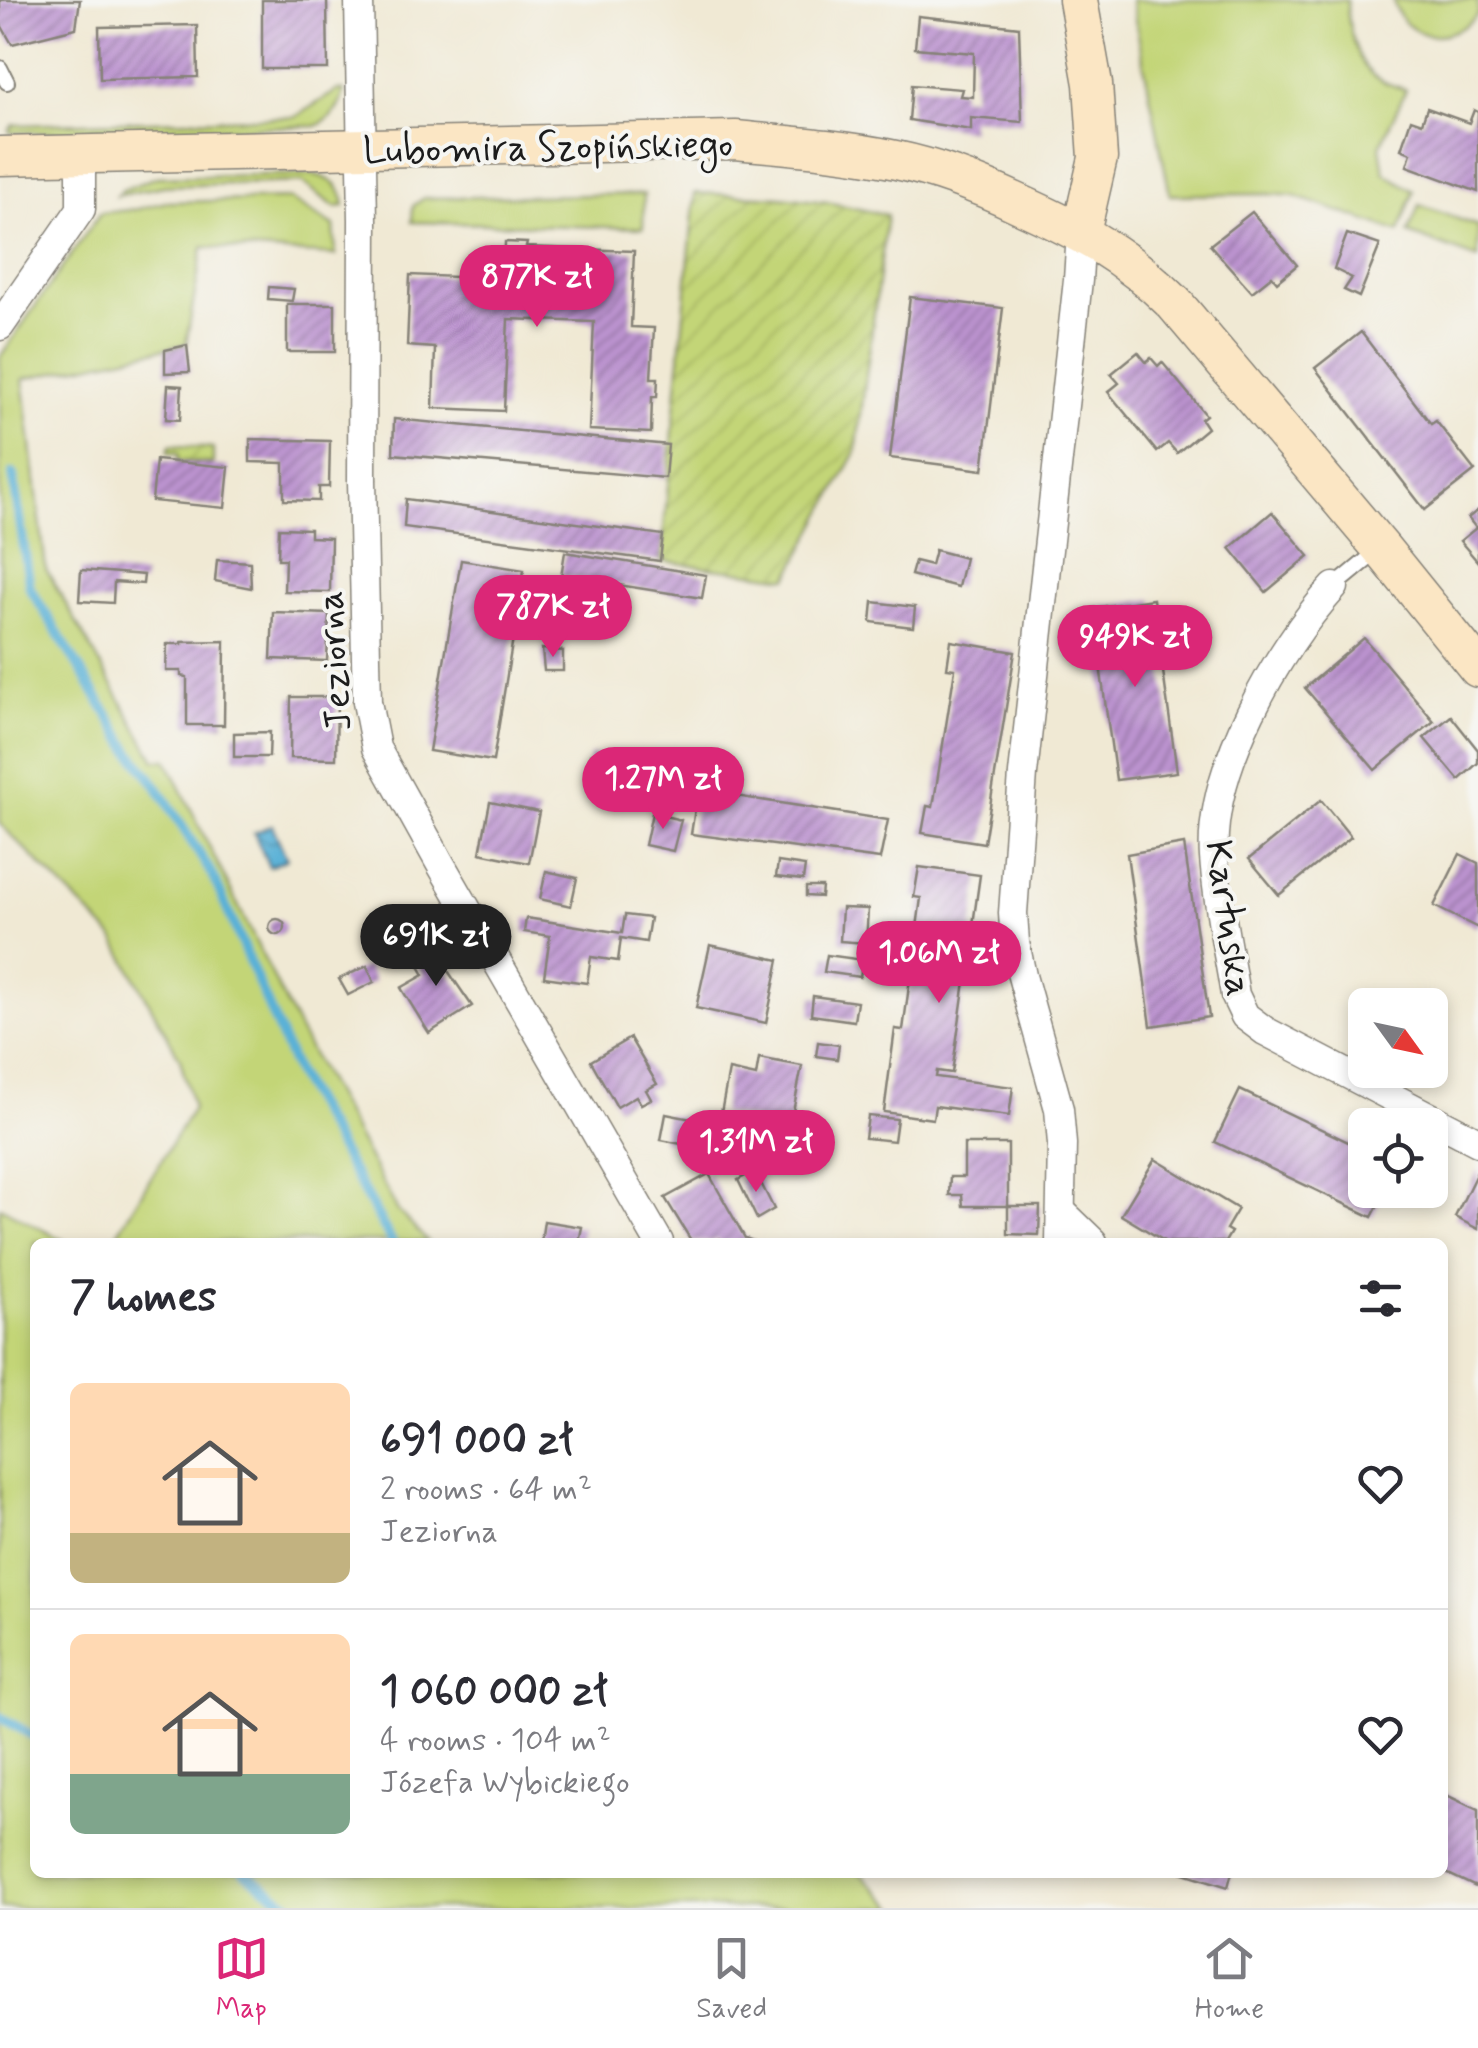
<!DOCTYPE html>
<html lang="en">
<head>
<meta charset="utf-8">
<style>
  body { margin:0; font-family:Mynerve,sans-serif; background:#f7f7f7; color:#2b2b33; height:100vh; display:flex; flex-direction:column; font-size:38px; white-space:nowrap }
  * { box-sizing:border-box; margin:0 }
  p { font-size:32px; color:#7c7c81 }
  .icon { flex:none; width:55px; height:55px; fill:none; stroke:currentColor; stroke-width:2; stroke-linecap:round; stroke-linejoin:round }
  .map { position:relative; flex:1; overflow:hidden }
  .side { position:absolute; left:30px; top:1238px; width:1418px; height:640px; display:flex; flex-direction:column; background:#fff; border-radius:15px; box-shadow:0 5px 15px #0003 }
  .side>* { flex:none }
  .needle { width:65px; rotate:123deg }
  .controls { position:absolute; left:1348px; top:988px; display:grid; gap:20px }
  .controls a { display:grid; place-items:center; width:100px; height:100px; border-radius:15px; background:#fff; box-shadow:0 5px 15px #0003; font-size:50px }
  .price { position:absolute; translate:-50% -85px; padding:0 22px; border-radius:35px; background:#db2777; color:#fff; font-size:32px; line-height:65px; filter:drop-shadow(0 2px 5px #0008) }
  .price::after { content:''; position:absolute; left:50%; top:60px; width:30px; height:22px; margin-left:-15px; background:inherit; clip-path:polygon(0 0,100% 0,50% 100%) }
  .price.on { background:#222; color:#fff }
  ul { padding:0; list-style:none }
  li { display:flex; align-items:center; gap:30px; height:250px; padding:0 40px }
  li+li { border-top:2px solid #e1e1e2 }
  li span { display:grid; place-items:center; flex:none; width:280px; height:200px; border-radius:15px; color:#555 }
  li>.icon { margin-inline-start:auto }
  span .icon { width:120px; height:120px; fill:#fffc; stroke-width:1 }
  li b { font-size:42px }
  h2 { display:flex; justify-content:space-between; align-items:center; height:120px; padding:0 40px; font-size:42px }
  .tab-bar { display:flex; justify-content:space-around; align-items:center; height:140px; border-top:2px solid #e1e1e2; background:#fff; font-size:28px; color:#7c7c81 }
  .tab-bar a { display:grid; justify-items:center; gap:5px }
  .tab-bar .on { color:#db2777 }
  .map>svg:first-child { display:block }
  .green { fill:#c3d577; stroke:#70784a; stroke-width:2.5 }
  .garden { fill:url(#garden-furrows); stroke:#70784a; stroke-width:2.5 }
  .water { fill:url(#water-waves); stroke:#3b667a; stroke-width:2.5 }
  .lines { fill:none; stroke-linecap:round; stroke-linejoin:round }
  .stream { stroke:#5ab1d7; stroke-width:10 }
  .building { fill:url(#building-hatch) }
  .lane-casing { stroke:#868278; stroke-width:18 }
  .street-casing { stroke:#868278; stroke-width:31 }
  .secondary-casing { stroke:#868278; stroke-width:41 }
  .lane { stroke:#fff; stroke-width:14 }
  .street { stroke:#fff; stroke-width:28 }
  .secondary { stroke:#fbe6c4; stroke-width:38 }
  .labels { text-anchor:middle; stroke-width:8; stroke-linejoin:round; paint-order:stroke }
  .street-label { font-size:38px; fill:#1c1c1c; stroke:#f6f6f2 }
</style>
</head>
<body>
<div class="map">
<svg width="1478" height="1908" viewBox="0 0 1478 1908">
  <defs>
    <pattern id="garden-furrows" width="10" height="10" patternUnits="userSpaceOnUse" patternTransform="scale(2.5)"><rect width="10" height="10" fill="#c3d577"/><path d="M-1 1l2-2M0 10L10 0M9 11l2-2" fill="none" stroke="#a7b666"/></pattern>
    <pattern id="water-waves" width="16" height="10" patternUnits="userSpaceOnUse" patternTransform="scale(2.5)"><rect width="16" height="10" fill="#5ab1d7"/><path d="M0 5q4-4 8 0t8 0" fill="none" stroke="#4a8fae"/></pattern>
    <pattern id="building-hatch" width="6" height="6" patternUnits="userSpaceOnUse" patternTransform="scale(2.5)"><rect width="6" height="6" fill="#bb93cf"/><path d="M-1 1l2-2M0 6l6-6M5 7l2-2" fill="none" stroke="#9777a7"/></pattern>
  </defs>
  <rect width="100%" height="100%" fill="#f6f6f2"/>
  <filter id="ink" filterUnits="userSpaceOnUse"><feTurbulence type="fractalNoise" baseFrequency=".01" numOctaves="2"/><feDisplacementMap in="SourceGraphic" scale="20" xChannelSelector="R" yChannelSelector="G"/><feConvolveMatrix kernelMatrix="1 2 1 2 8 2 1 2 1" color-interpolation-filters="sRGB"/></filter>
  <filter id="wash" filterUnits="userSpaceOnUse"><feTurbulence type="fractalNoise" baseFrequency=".0048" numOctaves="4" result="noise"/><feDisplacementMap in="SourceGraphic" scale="40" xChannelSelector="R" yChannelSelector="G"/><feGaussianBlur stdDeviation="2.25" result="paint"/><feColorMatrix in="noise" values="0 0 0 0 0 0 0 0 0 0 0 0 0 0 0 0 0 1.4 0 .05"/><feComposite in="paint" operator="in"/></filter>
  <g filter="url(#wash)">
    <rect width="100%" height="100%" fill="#f0e9d4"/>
    <g class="green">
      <path d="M1131 0H1347C1347 24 1355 61 1375 77 1383 83 1396 86 1406 90L1380 146 1384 173 1414 191 1399 232 1294 196 1269 194 1170 195Z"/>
      <path d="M1393 0H1478V14C1452 45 1404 43 1393 0Z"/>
      <path d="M338 90 344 91C340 108 333 119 316 126L10 133V129L14 125 295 117Z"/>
      <path d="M312 174C331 178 343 186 345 206L335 207 302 182 164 186 117 196 122 190 156 177Z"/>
      <polygon points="644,194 643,228 412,222 413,206 424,198"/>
      <polygon points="290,199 334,226 336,255 203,247 186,344 23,379 46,569 155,760 167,760 299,1030 398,1211 428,1242 112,1242 193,1108 180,1059 113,937 0,824 0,357 100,213 138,209 166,202"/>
      <polygon points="1419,205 1478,226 1478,259 1408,233"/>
      <polygon points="0,1207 66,1242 35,1242 35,1872 859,1872 896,1908 0,1908"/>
    </g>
    <g class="garden">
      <polygon points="695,193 781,197 827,202 887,215 856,452 788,578 661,561"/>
      <polygon points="170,445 213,449 213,464 178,461 178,454 168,453"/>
    </g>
    <polygon class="water" points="272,825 287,859 269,867 254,833"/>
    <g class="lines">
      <g class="stream">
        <polyline points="13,474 30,588 131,752 157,786 213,876 297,1074 392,1242"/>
        <polyline points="0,1717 35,1737"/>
        <polyline points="244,1872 294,1908"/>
      </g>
    </g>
    <g id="blocks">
      <g class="building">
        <polygon points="0,0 80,0 76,28 12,44 0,23"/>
        <polygon points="262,0 327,0 328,69 262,69"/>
        <polygon points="918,16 1019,27 1022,122 971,118 971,130 909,120 912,85 962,89 960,96 973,97 974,53 915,48"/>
        <polygon points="197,25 198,77 100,79 99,27"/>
        <polygon points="1427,108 1469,123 1474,110 1478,112 1478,192 1407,166 1411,153 1401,149 1411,119 1422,123"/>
        <polygon points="1252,212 1297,265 1277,282 1272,276 1252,292 1210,245"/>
        <polygon points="1347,234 1380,245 1359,297 1344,290 1352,278 1334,269"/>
        <polygon points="505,242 527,243 526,247 634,251 631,327 654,328 651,378 658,378 657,397 652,397 651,433 589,430 594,322 508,319 504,411 433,408 435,348 407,346 410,275 504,279"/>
        <polygon points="269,287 294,289 292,301 268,299"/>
        <polygon points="910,297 1003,308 983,470 890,458"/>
        <rect x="287" y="304" width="48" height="48"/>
        <polygon points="1361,332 1431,424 1436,421 1475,471 1425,510 1315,368"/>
        <polygon points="187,345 190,372 165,373 165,350"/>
        <polygon points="1138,352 1146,362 1151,358 1158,366 1162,362 1206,415 1201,419 1207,428 1177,453 1168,443 1157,452 1108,392 1119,383 1111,374"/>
        <polygon points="168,385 182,386 180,420 166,419"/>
        <polygon points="394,419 668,445 665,478 393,454"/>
        <polygon points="250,439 330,441 329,487 319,487 319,501 284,500 284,463 250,462"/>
        <polygon points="156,460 229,467 225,508 152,501"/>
        <polygon points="406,499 663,535 660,561 404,527"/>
        <polygon points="1478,510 1478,562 1460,541 1476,528 1468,518"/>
        <polygon points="1272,512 1309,556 1266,592 1230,548"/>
        <polygon points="279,528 310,529 310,537 331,538 330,592 284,591 285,559 278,559"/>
        <polygon points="935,550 965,558 958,587 911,575 915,561 931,565"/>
        <polygon points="565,552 706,575 702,598 561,576"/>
        <polygon points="217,560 250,562 251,588 215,581"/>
        <polygon points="461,560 524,570 493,761 429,751"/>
        <polygon points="81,570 144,575 143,584 114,582 113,603 79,601"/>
        <polygon points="1153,599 1177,772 1116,780 1092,608"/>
        <polygon points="873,602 915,607 913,627 871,622"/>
        <polygon points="273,612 329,614 327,661 271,659"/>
        <polygon points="1364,638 1434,721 1375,770 1305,688"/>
        <polygon points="225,641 224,725 187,725 187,677 181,676 181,671 166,671 167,644 182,644 182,642"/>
        <polygon points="951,641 1015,652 984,843 922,833 927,806 933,807 955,669 947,668"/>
        <polygon points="542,649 563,651 563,671 544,671"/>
        <polygon points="291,697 337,697 336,759 290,758"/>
        <polygon points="1451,716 1478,750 1478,763 1459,780 1424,738"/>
        <polygon points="270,732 269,757 234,757 234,733"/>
        <polygon points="590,754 644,766 640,782 587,771"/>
        <polygon points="698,790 888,820 880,859 691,834"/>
        <polygon points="1321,800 1351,837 1279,895 1249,859"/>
        <polygon points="490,802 539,812 529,863 480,853"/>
        <polygon points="652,813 681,820 673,851 645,845"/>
        <polygon points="1184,844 1209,1017 1151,1026 1127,854"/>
        <polygon points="1460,854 1478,863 1478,928 1434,906"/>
        <polygon points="778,862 805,866 803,880 776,877"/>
        <polygon points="919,867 980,875 952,1073 937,1071 936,1077 1013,1087 1009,1116 935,1106 933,1119 884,1112 895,1029 903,1030 921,898 914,897"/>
        <polygon points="546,871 577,878 571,906 540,899"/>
        <polygon points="806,887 822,887 821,897 806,896"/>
        <polygon points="842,908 868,909 866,943 840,941"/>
        <polygon points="625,915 650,918 646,942 621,938 618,961 591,957 587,983 544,977 550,936 524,932 526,918 622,933"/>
        <circle cx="277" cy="927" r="8"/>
        <polygon points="444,943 453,947 456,955 454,962 446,968 472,1006 429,1033 401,988 424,975 415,959"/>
        <polygon points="710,945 779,960 766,1023 696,1008"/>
        <polygon points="827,955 863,960 860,977 824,972"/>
        <polygon points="367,966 374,982 348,995 339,979"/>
        <polygon points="813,996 857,1002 854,1021 811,1015"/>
        <polygon points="630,1038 657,1084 646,1090 651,1099 641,1104 636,1096 617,1107 591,1061"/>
        <polygon points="818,1042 839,1045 837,1059 816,1056"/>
        <polygon points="759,1058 802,1066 790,1127 721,1113 729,1070 756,1076"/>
        <polygon points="1240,1090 1365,1150 1365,1190 1386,1190 1372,1217 1215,1142"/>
        <polygon points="666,1114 722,1125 717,1151 661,1140"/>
        <polygon points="868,1116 897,1119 894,1141 865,1138"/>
        <polygon points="964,1144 1008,1144 1008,1206 963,1206 962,1195 949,1195 950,1177 964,1177"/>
        <polygon points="1155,1159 1238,1209 1226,1229 1231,1232 1225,1242 1166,1242 1121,1215"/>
        <polygon points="1478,1170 1478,1229 1455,1217"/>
        <polygon points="755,1171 774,1209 757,1219 738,1180"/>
        <polygon points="709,1174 745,1238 756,1242 718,1242 719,1239 710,1242 692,1242 665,1198"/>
        <polygon points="1008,1206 1040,1206 1039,1235 1008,1234"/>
        <polygon points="544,1221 582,1227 579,1242 541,1242"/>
        <polygon points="1442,1793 1478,1810 1478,1888 1442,1871"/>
        <polygon points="1181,1872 1232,1872 1228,1887"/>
      </g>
    </g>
  </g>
  <g filter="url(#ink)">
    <use href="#blocks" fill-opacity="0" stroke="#868278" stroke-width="2.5"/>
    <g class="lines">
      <defs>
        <g id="lane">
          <polyline points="0,68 7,82"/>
          <polyline points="1334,587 1380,549"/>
        </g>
        <g id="street">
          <polyline points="359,0 363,220 362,480 367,702 376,748 440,863 659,1242"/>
          <polyline points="0,326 81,209 81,154"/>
          <path d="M1334 587C1277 649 1208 771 1214 857 1217 903 1228 950 1235 995L1245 1016 1265 1031 1478 1142"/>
          <polyline points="1062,1212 1093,1242"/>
          <polyline points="1060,1242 1062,1144 1059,1109 1022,976 1015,943 1013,913 1023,774 1078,280 1081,232"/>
        </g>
        <g id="secondary">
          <polyline points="1078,0 1093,84 1098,158 1081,232"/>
          <path d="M0 156 735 140C789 145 843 149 896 160 940 169 980 185 1020 204 1082 232 1124 254 1174 303L1381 548 1478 668"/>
        </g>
      </defs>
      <use href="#lane" class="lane-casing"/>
      <use href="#street" class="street-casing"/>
      <use href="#secondary" class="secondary-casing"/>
      <use href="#lane" class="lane"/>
      <use href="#street" class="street"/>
      <use href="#secondary" class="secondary"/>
    </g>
  </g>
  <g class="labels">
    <g class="street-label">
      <text transform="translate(548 146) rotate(-1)" y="13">Lubomira Szopińskiego</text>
      <text transform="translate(333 661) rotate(-94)" y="13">Jeziorna</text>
      <text transform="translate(1230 918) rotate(82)" y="13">Kartuska</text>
    </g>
  </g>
</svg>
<div class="controls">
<a><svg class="needle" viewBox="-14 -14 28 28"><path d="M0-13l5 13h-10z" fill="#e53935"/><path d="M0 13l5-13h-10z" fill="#7c7c81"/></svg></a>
<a><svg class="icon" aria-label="locate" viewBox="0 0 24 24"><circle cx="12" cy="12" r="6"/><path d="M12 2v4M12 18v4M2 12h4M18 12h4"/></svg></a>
</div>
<b class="price" style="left:537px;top:330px">877K zł</b>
<b class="price" style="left:553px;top:660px">787K zł</b>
<b class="price" style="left:1135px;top:690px">949K zł</b>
<b class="price" style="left:663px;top:832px">1.27M zł</b>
<b class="price on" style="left:436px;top:989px">691K zł</b>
<b class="price" style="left:939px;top:1006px">1.06M zł</b>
<b class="price" style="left:756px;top:1195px">1.31M zł</b>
<section class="side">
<h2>7 homes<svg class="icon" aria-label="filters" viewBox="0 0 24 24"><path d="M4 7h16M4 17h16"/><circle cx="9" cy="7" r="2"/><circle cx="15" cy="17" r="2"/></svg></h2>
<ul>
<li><span style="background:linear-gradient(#ffd9b3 75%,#c2b280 0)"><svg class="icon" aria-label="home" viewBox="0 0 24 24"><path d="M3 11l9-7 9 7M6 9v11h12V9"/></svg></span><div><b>691 000 zł</b><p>2 rooms · 64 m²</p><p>Jeziorna</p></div><svg class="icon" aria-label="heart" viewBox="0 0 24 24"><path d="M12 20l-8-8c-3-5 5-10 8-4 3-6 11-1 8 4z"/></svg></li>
<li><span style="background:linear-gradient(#ffd9b3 70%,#7fa58c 0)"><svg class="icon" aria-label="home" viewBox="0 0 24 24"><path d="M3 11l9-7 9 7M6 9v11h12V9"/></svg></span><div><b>1 060 000 zł</b><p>4 rooms · 104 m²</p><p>Józefa Wybickiego</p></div><svg class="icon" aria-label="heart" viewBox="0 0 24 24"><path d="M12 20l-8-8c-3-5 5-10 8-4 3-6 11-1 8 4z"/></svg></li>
</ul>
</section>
</div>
<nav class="tab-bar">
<a class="on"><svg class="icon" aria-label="map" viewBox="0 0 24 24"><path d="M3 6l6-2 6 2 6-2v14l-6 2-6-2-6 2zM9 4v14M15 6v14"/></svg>Map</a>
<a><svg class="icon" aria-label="saved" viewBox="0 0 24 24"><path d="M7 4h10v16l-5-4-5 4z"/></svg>Saved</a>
<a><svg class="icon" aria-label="home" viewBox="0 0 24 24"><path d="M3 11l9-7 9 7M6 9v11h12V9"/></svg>Home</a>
</nav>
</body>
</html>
